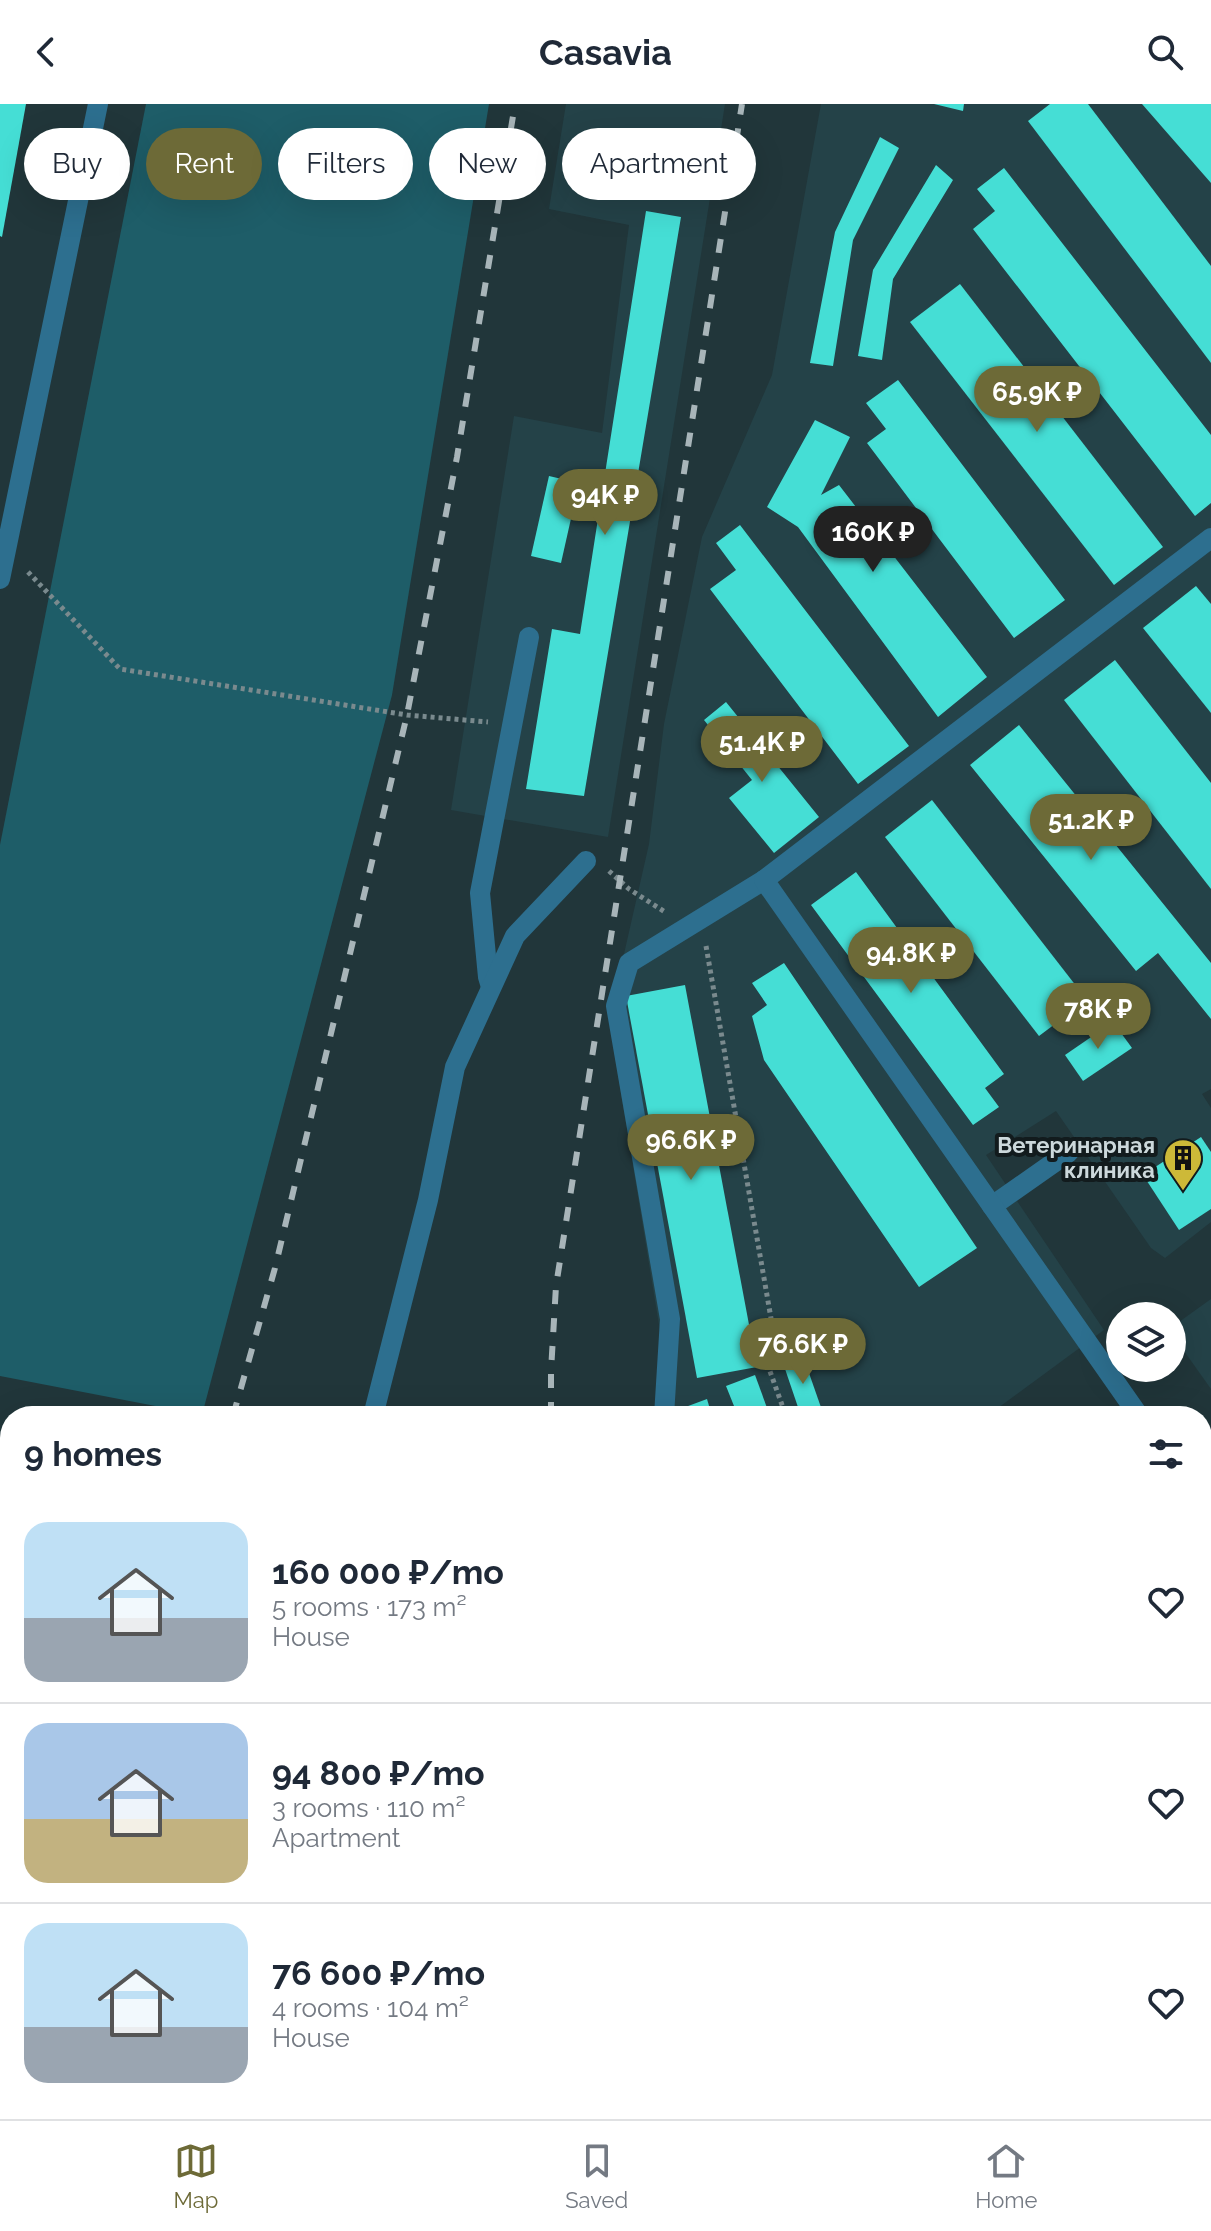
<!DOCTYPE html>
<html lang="en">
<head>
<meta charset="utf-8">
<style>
  body { margin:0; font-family:Raleway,sans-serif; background:#f2f2f3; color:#1f2937; height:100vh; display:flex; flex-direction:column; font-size:30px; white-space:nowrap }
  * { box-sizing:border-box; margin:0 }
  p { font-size:26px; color:#747a83 }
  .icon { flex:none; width:44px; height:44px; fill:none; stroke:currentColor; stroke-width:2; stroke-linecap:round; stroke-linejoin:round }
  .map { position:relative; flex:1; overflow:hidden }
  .details { position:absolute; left:0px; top:1302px; width:1212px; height:714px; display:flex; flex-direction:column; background:#fff; border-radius:32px 32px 0 0; box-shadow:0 8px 32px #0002 }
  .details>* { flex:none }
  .guide { position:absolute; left:24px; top:24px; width:800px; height:72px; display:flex; gap:16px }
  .controls { position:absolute; left:1106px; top:1198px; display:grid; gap:16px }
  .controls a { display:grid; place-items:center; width:80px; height:80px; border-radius:50%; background:#fff; box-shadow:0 8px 32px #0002; font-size:40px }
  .price { position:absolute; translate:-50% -68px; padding:0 18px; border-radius:28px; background:#6d6a37; color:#fff; font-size:26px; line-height:52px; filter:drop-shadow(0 2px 4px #0008) }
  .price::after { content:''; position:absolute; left:50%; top:48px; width:24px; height:18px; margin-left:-12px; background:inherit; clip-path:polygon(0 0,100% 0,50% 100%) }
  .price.active { background:#222; color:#fff }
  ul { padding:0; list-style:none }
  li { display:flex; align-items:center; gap:24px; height:200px; padding:0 24px }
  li+li { border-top:2px solid #e0e1e3 }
  li span { display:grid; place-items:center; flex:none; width:224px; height:160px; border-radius:24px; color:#555 }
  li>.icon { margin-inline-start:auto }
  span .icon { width:96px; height:96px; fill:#fffc; stroke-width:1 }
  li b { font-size:34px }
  h2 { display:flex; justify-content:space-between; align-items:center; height:96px; padding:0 24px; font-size:34px }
  .chip { padding:0 28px; border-radius:36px; background:#fff; box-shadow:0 8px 32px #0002; font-size:28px; line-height:72px }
  .chip.active { background:#6d6a37; color:#fff }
  header { display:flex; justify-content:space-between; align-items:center; height:104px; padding:0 24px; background:#fff; font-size:36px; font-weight:700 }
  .tab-bar { display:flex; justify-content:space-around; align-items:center; height:112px; border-top:2px solid #e0e1e3; background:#fff; font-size:22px; color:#747a83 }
  .tab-bar a { display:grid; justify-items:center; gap:4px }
  .tab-bar .active { color:#6d6a37 }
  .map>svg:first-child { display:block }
  .built { fill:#244248 }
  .green { fill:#1e5d68 }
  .building { fill:#45ded5 }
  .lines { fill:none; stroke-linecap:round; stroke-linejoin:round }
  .path { stroke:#7a8a8e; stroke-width:5; stroke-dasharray:4 4; stroke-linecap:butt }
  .minor { stroke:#2d6f8f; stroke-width:20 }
  .rail { stroke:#a8b5b9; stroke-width:6; stroke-dasharray:14 14; stroke-linecap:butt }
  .labels { text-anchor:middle; stroke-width:8; stroke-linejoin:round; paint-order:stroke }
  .poi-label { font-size:22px; font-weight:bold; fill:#ccd8db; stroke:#121b1d; text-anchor:end }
</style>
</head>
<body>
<header><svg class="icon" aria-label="back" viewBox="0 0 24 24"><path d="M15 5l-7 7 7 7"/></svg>Casavia<svg class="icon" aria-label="search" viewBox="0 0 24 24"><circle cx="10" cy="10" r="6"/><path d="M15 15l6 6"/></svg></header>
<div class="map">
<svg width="1211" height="2015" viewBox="0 0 1211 2015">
  <rect width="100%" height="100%" fill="#21363a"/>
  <g class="built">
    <polygon points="566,0 725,0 608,733 451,706 514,312 602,329 629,121 549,105"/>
    <polygon points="821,0 1211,0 1211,985 1202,990 1211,1004 1211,1118 1165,1154 1151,1144 1056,1007 986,1051 1104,1226 987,1312 674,1312 609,916 649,740 664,620 702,433 772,271"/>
    <polygon points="1211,1195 1211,1285 1172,1230 1172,1223"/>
    <polygon points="298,2006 790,2006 796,2015 294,2015"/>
  </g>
  <polygon class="green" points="146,0 489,0 392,591 202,1311 0,1272 0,741"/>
  <g class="building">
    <polygon points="0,0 26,0 2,133 0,132"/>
    <polygon points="934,0 964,0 963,7"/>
    <polygon points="1050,0 1088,0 1211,162 1211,259 1028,17"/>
    <polygon points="1142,0 1211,0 1211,79"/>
    <polygon points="880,33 899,44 853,136 833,262 810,259 835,128"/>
    <polygon points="936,61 953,76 893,175 882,256 858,252 873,166"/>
    <polygon points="1004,64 1211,331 1211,399 1195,412 973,125 995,107 977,85"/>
    <polygon points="646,107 681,113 584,692 526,685 552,525 580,530"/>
    <polygon points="960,180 1163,443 1114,481 910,218"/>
    <polygon points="898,276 1065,496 1014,534 867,339 886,325 866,299"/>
    <polygon points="815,316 850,333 821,391 839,381 987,573 938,613 798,423 767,403"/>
    <polygon points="549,372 579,379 561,459 531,452"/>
    <polygon points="740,421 909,642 858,680 710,485 736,466 716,439"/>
    <polygon points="1196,482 1211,500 1211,609 1143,524"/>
    <polygon points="1115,556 1211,679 1211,785 1064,596"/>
    <polygon points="726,598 819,713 774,749 729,694 752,676 704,616"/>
    <polygon points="1019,621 1211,859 1211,915 1158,849 1136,867 970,661"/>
    <polygon points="932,696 1087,896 1039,932 885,733"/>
    <polygon points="856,768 1004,970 985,984 999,1003 973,1021 811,801"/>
    <polygon points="784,859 977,1144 919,1183 764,956 752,912 767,901 752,879"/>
    <polygon points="685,881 757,1263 697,1274 626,892"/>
    <polygon points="1113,918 1132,944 1083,977 1065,951"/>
    <polygon points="1201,1033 1211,1048 1211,1105 1179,1126 1143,1071"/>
    <polygon points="802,1249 824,1312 801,1312 782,1256"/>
    <polygon points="755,1271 770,1312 738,1312 726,1282"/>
    <polygon points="707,1295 712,1312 674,1312 672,1308"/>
    <polygon points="489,2006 704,2006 700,2015 507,2015"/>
  </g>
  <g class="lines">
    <g class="path">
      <polyline points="28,468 120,565 407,611 488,618"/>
      <polyline points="609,767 629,785 665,808"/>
      <polyline points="706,842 772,1220 767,1259 786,1312"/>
      <polyline points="1171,2006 1179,2015"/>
    </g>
    <g class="minor">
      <polyline points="0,475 98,0"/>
      <polyline points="491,883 488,873 480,789 529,533"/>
      <polyline points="992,1102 1069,1048"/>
      <polyline points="373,1312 428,1096 455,963 515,832 586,757"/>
      <polyline points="664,1312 670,1215 616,902 629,859 764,776"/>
      <polyline points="1139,1312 764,776 1211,434"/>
      <polyline points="0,1358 10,1359"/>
      <polyline points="1202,1402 1211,1415"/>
      <polyline points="1045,2006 1055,2015"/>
      <polyline points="179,2015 180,2006"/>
    </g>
    <g class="rail">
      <polyline points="233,1312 275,1164 407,611 457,353 515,0"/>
      <polyline points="551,1312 551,1267 556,1182 742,0"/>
      <polyline points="818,2006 824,2015"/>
      <polyline points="7,2015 11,2006"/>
    </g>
  </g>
  <defs>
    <symbol id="building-pin" viewBox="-11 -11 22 30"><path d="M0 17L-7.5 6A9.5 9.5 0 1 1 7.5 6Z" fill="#cdb938" stroke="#121b1d"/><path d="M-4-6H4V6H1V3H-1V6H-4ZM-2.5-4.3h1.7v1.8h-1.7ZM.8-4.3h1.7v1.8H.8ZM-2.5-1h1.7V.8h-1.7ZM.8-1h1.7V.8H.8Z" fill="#111"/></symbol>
  </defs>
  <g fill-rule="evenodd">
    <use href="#building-pin" x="1161" y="1032" width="44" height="60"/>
  </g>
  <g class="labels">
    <g class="poi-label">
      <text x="1155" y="1049">Ветеринарная<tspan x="1155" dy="25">клиника</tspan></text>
    </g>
  </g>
</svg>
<div class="controls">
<a><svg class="icon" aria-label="layers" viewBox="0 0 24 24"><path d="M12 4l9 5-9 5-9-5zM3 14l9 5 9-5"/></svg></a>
</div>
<b class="price" style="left:1037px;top:330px">65.9K ₽</b>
<b class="price" style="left:605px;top:433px">94K ₽</b>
<b class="price active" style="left:873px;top:470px">160K ₽</b>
<b class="price" style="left:762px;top:680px">51.4K ₽</b>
<b class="price" style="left:1091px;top:758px">51.2K ₽</b>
<b class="price" style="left:911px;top:891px">94.8K ₽</b>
<b class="price" style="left:1098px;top:947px">78K ₽</b>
<b class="price" style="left:691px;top:1078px">96.6K ₽</b>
<b class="price" style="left:803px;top:1282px">76.6K ₽</b>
<div class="guide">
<a class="chip">Buy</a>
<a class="chip active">Rent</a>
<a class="chip">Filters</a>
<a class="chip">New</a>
<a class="chip">Apartment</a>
</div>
<section class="details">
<h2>9 homes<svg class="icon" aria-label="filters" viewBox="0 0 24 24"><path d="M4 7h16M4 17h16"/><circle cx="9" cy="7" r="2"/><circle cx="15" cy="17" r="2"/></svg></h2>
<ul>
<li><span style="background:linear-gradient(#bfe0f5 60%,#9aa5b1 0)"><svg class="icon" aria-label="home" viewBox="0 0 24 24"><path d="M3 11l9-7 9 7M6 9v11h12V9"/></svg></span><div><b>160 000 ₽/mo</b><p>5 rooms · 173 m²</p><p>House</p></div><svg class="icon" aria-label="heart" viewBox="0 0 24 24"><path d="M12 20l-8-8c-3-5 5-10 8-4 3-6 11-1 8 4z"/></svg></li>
<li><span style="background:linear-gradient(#a9c7e8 60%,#c2b280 0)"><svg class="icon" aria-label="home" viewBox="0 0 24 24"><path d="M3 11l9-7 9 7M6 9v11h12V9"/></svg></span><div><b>94 800 ₽/mo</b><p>3 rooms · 110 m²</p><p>Apartment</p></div><svg class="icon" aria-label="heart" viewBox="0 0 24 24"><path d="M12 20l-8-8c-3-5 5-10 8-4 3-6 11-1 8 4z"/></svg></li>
<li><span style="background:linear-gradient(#bfe0f5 65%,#9aa5b1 0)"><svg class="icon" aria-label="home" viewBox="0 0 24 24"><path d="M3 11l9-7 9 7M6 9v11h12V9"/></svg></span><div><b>76 600 ₽/mo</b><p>4 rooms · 104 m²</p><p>House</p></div><svg class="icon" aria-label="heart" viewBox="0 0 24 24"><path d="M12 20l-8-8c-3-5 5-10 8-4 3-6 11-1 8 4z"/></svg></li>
</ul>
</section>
</div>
<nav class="tab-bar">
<a class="active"><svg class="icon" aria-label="map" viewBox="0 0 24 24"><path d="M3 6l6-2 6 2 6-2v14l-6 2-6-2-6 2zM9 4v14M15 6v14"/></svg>Map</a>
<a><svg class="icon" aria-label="saved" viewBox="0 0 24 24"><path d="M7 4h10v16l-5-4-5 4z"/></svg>Saved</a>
<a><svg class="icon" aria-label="home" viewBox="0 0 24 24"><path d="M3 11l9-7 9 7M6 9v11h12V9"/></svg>Home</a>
</nav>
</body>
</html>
